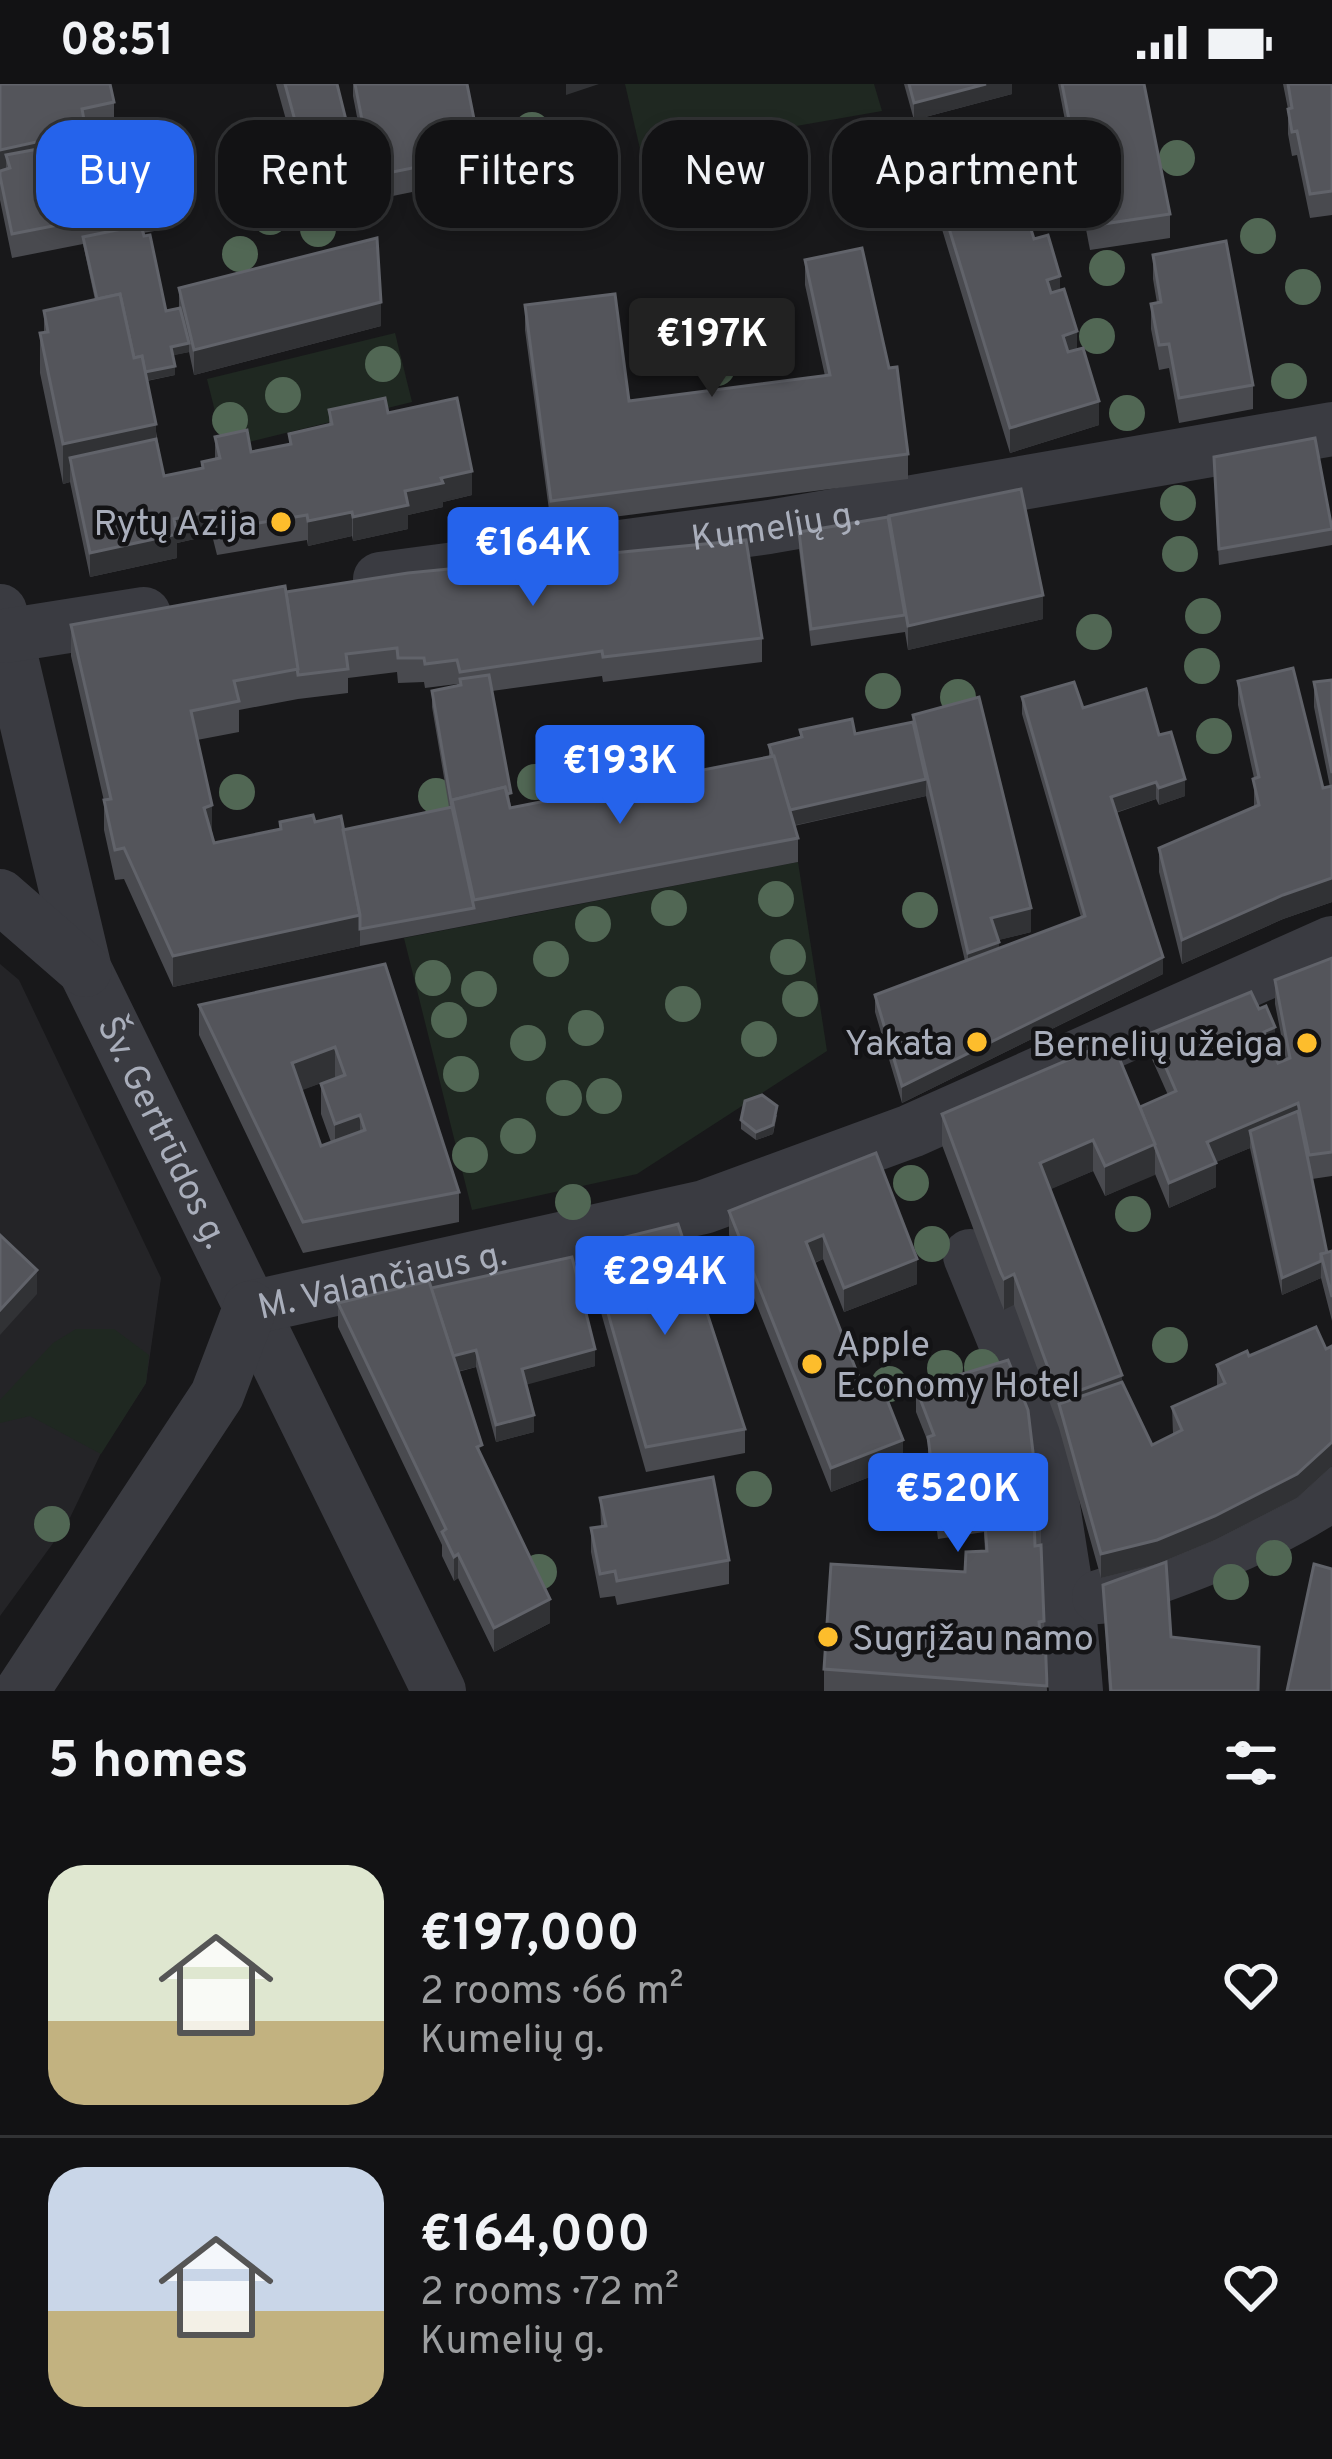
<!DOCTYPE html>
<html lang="en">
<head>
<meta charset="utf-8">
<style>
  body { margin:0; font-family:Overpass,sans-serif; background:#1f2022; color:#f1f3f6; height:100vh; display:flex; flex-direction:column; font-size:45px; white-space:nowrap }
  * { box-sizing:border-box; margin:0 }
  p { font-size:39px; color:#9c9ea0 }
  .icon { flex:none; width:66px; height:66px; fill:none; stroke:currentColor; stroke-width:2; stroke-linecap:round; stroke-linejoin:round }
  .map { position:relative; height:1607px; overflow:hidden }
  .drawer { display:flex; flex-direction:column; background:#121214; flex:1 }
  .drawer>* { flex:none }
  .top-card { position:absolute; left:36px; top:36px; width:1260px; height:108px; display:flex; gap:24px }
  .price { position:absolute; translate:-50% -102px; padding:0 27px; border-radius:12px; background:#2563eb; color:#fff; font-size:39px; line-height:78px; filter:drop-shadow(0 3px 6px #0008) }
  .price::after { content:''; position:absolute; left:50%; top:72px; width:36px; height:27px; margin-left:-18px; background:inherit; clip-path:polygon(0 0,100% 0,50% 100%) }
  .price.active { background:#222; color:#fff }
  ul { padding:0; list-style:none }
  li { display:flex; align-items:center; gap:36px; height:300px; padding:0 48px }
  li+li { border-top:3px solid #313234 }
  li span { display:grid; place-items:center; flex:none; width:336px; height:240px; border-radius:36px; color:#555 }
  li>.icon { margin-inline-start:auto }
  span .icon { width:144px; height:144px; fill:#fffc; stroke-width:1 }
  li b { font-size:51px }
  h2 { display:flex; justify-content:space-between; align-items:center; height:144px; padding:0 48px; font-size:51px }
  .pill { padding:0 42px; border-radius:36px; background:#121214; box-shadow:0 6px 18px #0003,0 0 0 3px #313234; font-size:42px; line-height:108px }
  .pill.active { background:#2563eb; color:#fff }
  .status { display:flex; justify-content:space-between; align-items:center; height:84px; padding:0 60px; background:#121214; direction:ltr }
  .status svg { height:33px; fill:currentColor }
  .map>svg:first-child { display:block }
  .built { fill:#242427 }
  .grass { fill:#1f2821 }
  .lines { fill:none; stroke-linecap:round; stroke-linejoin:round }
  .street { stroke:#3a3b41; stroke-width:54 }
  .tree { fill:#516754 }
  .wall { fill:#494a4f; fill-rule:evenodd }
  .shaded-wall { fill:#313235 }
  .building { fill:#54555b; stroke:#61636a; stroke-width:3; fill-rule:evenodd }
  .poi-dot { fill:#fdbd2c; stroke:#131315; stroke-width:4.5 }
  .labels { text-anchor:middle; stroke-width:9; stroke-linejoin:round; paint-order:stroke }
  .poi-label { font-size:36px; fill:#a9aebb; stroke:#131315; text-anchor:end }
  .street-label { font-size:36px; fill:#a9aebb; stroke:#131315 }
</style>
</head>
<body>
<div class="status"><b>08:51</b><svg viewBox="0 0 49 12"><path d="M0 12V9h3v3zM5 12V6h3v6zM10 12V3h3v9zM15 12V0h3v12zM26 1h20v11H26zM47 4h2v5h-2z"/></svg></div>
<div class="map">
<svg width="1332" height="1607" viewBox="0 0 1332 1607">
  <rect width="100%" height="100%" fill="#18181a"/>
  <polygon class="built" points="0,880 19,896 161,1194 146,1299 101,1369 67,1440 0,1532"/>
  <g class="grass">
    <polygon points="625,0 874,0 882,27 641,69"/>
    <polygon points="395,249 412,318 224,364 207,295"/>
    <polygon points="798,778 827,967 637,1090 472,1126 404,854"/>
    <polygon points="76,1245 114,1245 149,1271 146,1299 101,1370 30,1332 0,1339 0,1316 53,1259"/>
  </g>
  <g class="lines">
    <g class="street">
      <path id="s1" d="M380 495 769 443 1332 345"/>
      <path id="s2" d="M0 527 85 886 439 1607"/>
      <polyline points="5,552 144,530"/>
      <polyline points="0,812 85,886"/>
      <polyline points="970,1172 1041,1346 1069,1523 1076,1607"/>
      <path id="s3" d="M250 1224 704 1123 911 1047 1332 859"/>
      <path d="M1099 1513C1181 1486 1260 1457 1332 1410"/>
      <polyline points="22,1607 217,1311 250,1224"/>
    </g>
  </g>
  <g class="tree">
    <circle cx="532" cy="46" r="18"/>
    <circle cx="578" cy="57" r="18"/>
    <circle cx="1177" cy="74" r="18"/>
    <circle cx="270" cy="133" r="18"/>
    <circle cx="318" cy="145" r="18"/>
    <circle cx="1258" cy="152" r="18"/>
    <circle cx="240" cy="170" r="18"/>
    <circle cx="1107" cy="184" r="18"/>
    <circle cx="1303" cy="203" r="18"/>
    <circle cx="1097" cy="252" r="18"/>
    <circle cx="383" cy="280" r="18"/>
    <circle cx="717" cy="284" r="18"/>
    <circle cx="1289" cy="297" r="18"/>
    <circle cx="283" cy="311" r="18"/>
    <circle cx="1127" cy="329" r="18"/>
    <circle cx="230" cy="336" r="18"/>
    <circle cx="1178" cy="419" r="18"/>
    <circle cx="1180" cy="470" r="18"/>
    <circle cx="1203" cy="532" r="18"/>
    <circle cx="1094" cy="548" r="18"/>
    <circle cx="1202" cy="582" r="18"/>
    <circle cx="883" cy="607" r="18"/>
    <circle cx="958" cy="613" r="18"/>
    <circle cx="1214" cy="652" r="18"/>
    <circle cx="635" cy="685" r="18"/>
    <circle cx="535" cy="698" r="18"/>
    <circle cx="237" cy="708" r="18"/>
    <circle cx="436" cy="712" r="18"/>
    <circle cx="776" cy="815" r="18"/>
    <circle cx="669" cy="824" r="18"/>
    <circle cx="920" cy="826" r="18"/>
    <circle cx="593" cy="840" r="18"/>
    <circle cx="788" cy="873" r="18"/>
    <circle cx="551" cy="875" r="18"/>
    <circle cx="433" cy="894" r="18"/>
    <circle cx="479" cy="905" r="18"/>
    <circle cx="800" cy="915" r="18"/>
    <circle cx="683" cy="920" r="18"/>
    <circle cx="449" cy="936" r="18"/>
    <circle cx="586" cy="944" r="18"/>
    <circle cx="759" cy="955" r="18"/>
    <circle cx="528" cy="959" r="18"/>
    <circle cx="461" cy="990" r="18"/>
    <circle cx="604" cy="1012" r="18"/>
    <circle cx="564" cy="1014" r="18"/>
    <circle cx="518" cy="1052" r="18"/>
    <circle cx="470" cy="1071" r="18"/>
    <circle cx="911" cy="1099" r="18"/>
    <circle cx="573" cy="1118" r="18"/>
    <circle cx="1133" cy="1130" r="18"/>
    <circle cx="932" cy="1160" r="18"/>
    <circle cx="1170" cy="1261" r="18"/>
    <circle cx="982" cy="1283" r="18"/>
    <circle cx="945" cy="1284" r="18"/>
    <circle cx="889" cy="1300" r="18"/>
    <circle cx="754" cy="1405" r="18"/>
    <circle cx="52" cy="1440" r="18"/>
    <circle cx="1274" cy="1474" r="18"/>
    <circle cx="539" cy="1488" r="18"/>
    <circle cx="1231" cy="1498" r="18"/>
  </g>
  <g class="wall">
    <polygon points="0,0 114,18 114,49 86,56 160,121 160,146 143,149 166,227 179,224 179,204 381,242 194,291 189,268 173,271 175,291 147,297 164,392 202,384 202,378 215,375 215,353 251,368 289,360 289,350 329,341 329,326 388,329 472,411 443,418 443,423 408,431 408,445 353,457 352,452 308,462 307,456 217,471 212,451 177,459 177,474 90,493 70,398 63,400 40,289 40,249 44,249 44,227 95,216 83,160 12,174 0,116"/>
    <polygon points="276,0 337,0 350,82 302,93"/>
    <polygon points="353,0 467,0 481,70 481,94 373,116 353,12"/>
    <polygon points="904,0 1012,0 1012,10 914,36"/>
    <polygon points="1058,0 1144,0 1170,130 1170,154 1090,166"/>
    <polygon points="1283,0 1332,0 1332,131 1310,134 1297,71 1292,72 1288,50 1288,25"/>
    <polygon points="934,95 1037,140 1030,142 1034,155 1060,206 1099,341 1010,369 934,119"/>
    <polygon points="1153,171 1253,301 1253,325 1179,339 1169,284 1159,286 1151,245 1151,220 1157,219 1153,195"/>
    <polygon points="805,176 908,370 908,395 551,441 525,246 525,221 629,317 825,292 805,201"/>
    <polygon points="1214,390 1332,441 1332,461 1219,481"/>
    <polygon points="799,448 1043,535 908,566 905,548 811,562 799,465"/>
    <path d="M286 508 762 554V578L603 598 602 592 492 607 511 723 769 673V661L800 653V646L855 650 913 638V631L1031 848 998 856 999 864 1081 833 1022 630V613L1083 624 1159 651 1185 712 1159 721 1156 715 1116 729 1163 890 902 1019 875 928V911L965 877 926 712 794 742 798 754V778L360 862 173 903 124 795 115 796 104 746V717L71 572V541ZM397 588 398 599 424 598 425 604 457 600 458 602 432 607V623L449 723 343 746 280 738V745L214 759 197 656 239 648V626L298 615 348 609V594Z"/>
    <polygon points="1332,596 1332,818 1283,835 1182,880 1159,788 1159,764 1254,723 1254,694 1238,621 1238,597 1323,704 1330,703 1314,623 1314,598"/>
    <polygon points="1332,874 1332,1092 1312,1095 1327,1169 1332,1167 1332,1237 1321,1194 1282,1211 1250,1064 1216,1078 1216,1103 1169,1124 1155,1090 1105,1112 1093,1087 1050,1105 1122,1298 1152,1361 1173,1350 1172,1323 1217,1303 1217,1281 1249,1272 1326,1265 1332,1262 1332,1382 1297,1414 1215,1456 1157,1480 1101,1494 1059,1344 1014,1221 1004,1226 1001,1219 942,1061 942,1030 1140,1023 1168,1011 1151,973 1151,949 1275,968 1273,968 1278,979 1286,976 1275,920 1275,896"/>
    <path d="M385 880 459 1108V1138L303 1169 199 951V921ZM335 994 321 1000V1030L331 1058 321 1062 301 1006Z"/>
    <polygon points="777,1031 773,1050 756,1056 741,1045 741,1036"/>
    <polygon points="876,1069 917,1200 844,1228 823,1175 815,1179 867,1314 903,1380 831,1408 729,1151 729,1127"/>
    <polygon points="589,1162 745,1345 745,1369 646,1388 589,1186"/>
    <polygon points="431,1204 595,1282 526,1300 534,1348 496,1358 476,1283 458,1288 482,1374 550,1539 494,1568 458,1494 454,1497 442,1472 442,1461 338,1243 338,1219"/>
    <polygon points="916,1304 1041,1436 1041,1460 1035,1460 1035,1462 1041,1461 1047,1607 824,1607 824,1585 965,1488 985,1467 984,1448 938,1455 928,1377 928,1358 916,1328"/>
    <polygon points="600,1414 729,1476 729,1500 617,1521 615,1512 600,1514 591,1468 591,1444 601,1442"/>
    <polygon points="1103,1501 1171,1553 1259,1607 1109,1607"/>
  </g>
  <g class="shaded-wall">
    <polygon points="566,0 599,0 566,11"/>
    <polygon points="986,0 1012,0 1012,10 914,36 914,19"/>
    <polygon points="86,47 86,78 10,84 6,71 6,95 0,92 0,66"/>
    <polygon points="350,52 350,82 302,93 302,62"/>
    <polygon points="1037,116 1037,140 1023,144 1023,120"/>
    <polygon points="1060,192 1060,216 1047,220 1047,196"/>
    <polygon points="381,218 381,242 194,291 194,266"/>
    <polygon points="1077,247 1077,272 1063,276 1063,252"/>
    <polygon points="189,259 189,268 171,272 171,263"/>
    <polygon points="175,282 175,291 130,300 130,291"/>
    <polygon points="1099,317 1099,341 1010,369 1010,344"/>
    <polygon points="156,340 156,380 70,374 70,398 63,400 63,360"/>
    <polygon points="472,387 472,411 443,418 443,423 408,431 408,445 353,457 353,433 405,407 441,394"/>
    <polygon points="212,427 212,451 177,459 177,474 90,493 90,469 174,435"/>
    <polygon points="352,428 352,452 308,462 308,437"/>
    <polygon points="1043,511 1043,535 908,566 908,542"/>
    <polygon points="926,695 926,712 787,743 787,726"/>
    <polygon points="1185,695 1185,712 1159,721 1159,704"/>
    <polygon points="1156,698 1156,715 1111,730 1111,713"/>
    <polygon points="212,721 212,751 204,724"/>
    <polygon points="1332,794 1332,818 1283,835 1182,880 1182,856 1283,811"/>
    <polygon points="1031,824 1031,848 991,858 991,834"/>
    <polygon points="360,831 360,862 173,903 173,872"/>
    <polygon points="999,858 999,882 968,893 968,869"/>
    <polygon points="1163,873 1163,890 902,1019 902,1002"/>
    <polygon points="1275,943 1275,968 1264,972 1264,948"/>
    <polygon points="335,963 335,994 292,1010 292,979"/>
    <polygon points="1298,1019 1298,1044 1250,1047 1250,1064 1207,1082 1207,1058"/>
    <polygon points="777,1022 773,1050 756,1056 756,1048"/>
    <polygon points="360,1031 360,1062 335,1071 335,1040"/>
    <polygon points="1093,1056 1093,1087 1040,1110 1040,1079"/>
    <polygon points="1155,1060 1155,1091 1105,1112 1105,1082"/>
    <polygon points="1216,1079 1216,1103 1169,1124 1169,1099"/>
    <polygon points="823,1151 823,1175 806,1182 806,1158"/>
    <polygon points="917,1175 917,1200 844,1228 844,1204"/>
    <polygon points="1321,1177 1321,1194 1282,1211 1282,1194"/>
    <polygon points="37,1186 37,1210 0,1251 0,1226"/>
    <polygon points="1014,1190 1014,1221 1004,1226 1004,1195"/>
    <polygon points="595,1265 595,1282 522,1302 522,1285"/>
    <polygon points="476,1266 476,1283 451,1289 451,1273"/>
    <polygon points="1122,1291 1122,1322 1059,1320 1059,1314"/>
    <polygon points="534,1331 534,1348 496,1358 496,1341"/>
    <polygon points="903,1356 903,1380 831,1408 831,1384"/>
    <polygon points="1332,1358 1332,1382 1297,1414 1215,1456 1157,1480 1101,1494 1101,1470"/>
    <polygon points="458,1470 458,1494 454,1497 454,1473"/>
    <polygon points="550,1515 550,1539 494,1568 494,1544"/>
  </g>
  <g class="building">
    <polygon points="0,0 110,0 114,18 82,25 86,47 0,66"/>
    <polygon points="285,0 337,0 350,52 302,62"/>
    <polygon points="355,0 467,0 481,70 373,92"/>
    <polygon points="909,0 986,0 914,19"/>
    <polygon points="1062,0 1144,0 1170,130 1090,142"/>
    <polygon points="1288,0 1332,0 1332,107 1310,110 1297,47 1292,48 1288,25 1292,24"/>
    <polygon points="145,45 160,121 12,150 0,92 0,87 10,84 6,71"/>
    <polygon points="1023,68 1037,116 1023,120 1034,155 1048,151 1060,192 1047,196 1051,209 1064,205 1077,247 1063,252 1068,268 1083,264 1099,317 1010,344 934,95"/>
    <polygon points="141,141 144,152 150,151 166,227 180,224 189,259 171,263 175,282 145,288 142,272 134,274 120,210 97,215 83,153"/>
    <polygon points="377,154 381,218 194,266 179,204"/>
    <polygon points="1226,157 1253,301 1179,314 1169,260 1159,261 1151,220 1161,218 1153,171"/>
    <polygon points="862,164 889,284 897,283 908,370 551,417 525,221 615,210 629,317 830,291 805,176"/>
    <polygon points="120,210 134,274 142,272 156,340 63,360 40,249 48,248 44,227"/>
    <polygon points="385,314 388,329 457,314 472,387 441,394 443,399 405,407 408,421 353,433 352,428 308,437 307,431 217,446 212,427 174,435 177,450 90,469 70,374 156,355 164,392 203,384 202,378 220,374 215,353 247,346 251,368 291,360 289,350 332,340 329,326"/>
    <polygon points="1315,354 1332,445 1219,465 1214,373"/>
    <polygon points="1021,405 1043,511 908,542 889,432"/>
    <polygon points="888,433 905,531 811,545 799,448"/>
    <polygon points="746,456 762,554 603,573 602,567 460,588 457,576 425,580 424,574 398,574 397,564 346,570 348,585 298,591 286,508 408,489"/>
    <polygon points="285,502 298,585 234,597 239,617 191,627 212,721 204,724 214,759 281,745 280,738 313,731 315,738 341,732 360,831 173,872 124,764 115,766 104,716 111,715 71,541"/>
    <polygon points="1293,584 1323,704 1332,702 1332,794 1283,811 1182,856 1159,764 1259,721 1253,695 1259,693 1238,597"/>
    <polygon points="489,591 511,709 507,710 505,703 452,716 452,723 432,607 461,601 460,595"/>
    <polygon points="1332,596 1332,689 1314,598"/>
    <polygon points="1074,598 1083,624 1146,605 1159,651 1171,648 1185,695 1159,704 1156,698 1111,713 1163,873 902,1002 875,911 1085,832 1022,613"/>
    <polygon points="979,613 1031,824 991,834 999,858 968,869 913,631"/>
    <polygon points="852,635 855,650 913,638 926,695 790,726 769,661 802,653 800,646"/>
    <polygon points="774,672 798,754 474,816 452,716 505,703 510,724"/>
    <polygon points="452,723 474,824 360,845 360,831 343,746"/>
    <polygon points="1332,874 1332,1068 1309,1071 1298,1019 1207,1058 1216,1079 1169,1099 1140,1023 1176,1007 1151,949 1251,908 1259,925 1266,922 1275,943 1264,948 1278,979 1290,974 1275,896"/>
    <path d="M385 880 459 1108 303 1138 199 921ZM335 963 345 991 321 1000 335 1040 360 1031 365 1046 321 1062 292 979Z"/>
    <polygon points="1112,957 1155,1060 1105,1082 1093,1056 1040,1079 1122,1291 1059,1314 1014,1190 1004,1195 1001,1189 942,1030"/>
    <polygon points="762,1011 777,1022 773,1041 756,1048 741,1036 745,1017"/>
    <polygon points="1298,1027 1327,1169 1321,1170 1321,1177 1282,1194 1250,1047"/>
    <polygon points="876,1069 917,1175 844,1204 823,1151 806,1158 867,1314 884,1308 903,1356 831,1384 729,1127"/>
    <polygon points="678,1140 745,1345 646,1363 589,1162"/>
    <polygon points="0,1151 37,1186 0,1226"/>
    <polygon points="1332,1167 1332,1213 1321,1170"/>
    <polygon points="572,1173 595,1265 522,1285 534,1331 496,1341 476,1266 453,1272 431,1204"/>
    <polygon points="429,1197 482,1361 477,1363 550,1515 494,1544 458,1470 454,1473 442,1448 446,1445 338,1219"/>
    <polygon points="1316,1243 1326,1265 1332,1262 1332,1358 1297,1390 1215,1432 1157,1456 1101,1470 1059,1320 1122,1298 1152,1361 1182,1346 1172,1323 1225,1299 1217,1281 1247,1267 1249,1272"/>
    <polygon points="1008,1276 1028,1326 1041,1436 1034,1436 1035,1462 1041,1461 1044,1537 1039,1538 1040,1550 1045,1550 1047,1602 824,1585 831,1480 965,1488 966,1468 987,1467 984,1424 938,1431 928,1353 934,1351 916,1304"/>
    <polygon points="713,1393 729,1476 617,1497 615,1487 600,1490 591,1444 606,1442 600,1414"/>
    <polygon points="1166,1478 1171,1553 1259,1563 1258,1607 1111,1607 1103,1501"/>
    <polygon points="1314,1480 1332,1485 1332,1607 1287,1607"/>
  </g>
  <g class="poi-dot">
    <circle cx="281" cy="438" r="12"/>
    <circle cx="977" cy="958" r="12"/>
    <circle cx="1307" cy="959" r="12"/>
    <circle cx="812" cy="1280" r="12"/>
    <circle cx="828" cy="1553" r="12"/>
  </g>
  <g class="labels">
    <g class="poi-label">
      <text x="257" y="451">Rytų Azija</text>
      <text x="953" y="971">Yakata</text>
      <text x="1283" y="972">Bernelių užeiga</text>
      <text x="836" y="1272" text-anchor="start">Apple<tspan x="836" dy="41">Economy Hotel</tspan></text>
      <text x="852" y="1566" text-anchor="start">Sugrįžau namo</text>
    </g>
    <g class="street-label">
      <text dy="13" stroke="none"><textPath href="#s1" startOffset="399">Kumelių g.</textPath></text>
      <text dy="13" stroke="none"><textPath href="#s2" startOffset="549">Šv. Gertrūdos g.</textPath></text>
      <text dy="13" stroke="none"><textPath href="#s3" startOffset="135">M. Valančiaus g.</textPath></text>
    </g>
  </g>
</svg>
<b class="price active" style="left:712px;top:316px">€197K</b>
<b class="price" style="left:533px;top:525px">€164K</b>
<b class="price" style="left:620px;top:743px">€193K</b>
<b class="price" style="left:665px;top:1254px">€294K</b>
<b class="price" style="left:958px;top:1471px">€520K</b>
<div class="top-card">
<a class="pill active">Buy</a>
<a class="pill">Rent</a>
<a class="pill">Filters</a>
<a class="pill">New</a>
<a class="pill">Apartment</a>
</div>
</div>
<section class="drawer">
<h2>5 homes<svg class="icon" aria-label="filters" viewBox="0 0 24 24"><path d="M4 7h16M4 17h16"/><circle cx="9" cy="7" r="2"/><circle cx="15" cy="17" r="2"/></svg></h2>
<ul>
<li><span style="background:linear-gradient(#dfe7d0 65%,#c2b280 0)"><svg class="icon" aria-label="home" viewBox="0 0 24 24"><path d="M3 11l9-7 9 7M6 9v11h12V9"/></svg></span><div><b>€197,000</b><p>2 rooms · 66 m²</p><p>Kumelių g.</p></div><svg class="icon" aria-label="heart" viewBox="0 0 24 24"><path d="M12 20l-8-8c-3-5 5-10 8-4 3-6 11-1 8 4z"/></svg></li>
<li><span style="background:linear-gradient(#c9d6e8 60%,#c2b280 0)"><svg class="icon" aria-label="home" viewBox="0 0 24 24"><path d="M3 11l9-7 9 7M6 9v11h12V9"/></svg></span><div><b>€164,000</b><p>2 rooms · 72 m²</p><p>Kumelių g.</p></div><svg class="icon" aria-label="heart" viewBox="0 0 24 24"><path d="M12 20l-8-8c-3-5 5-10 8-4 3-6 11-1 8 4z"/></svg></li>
</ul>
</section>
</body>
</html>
